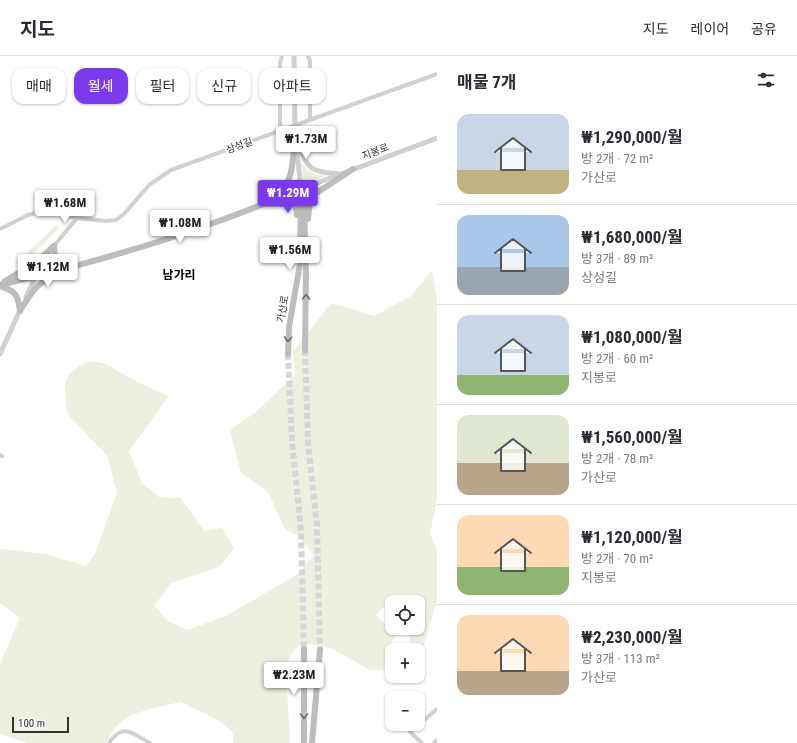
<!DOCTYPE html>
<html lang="ko">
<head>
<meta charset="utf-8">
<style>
  body { margin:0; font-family:"Roboto Condensed","Noto Sans KR",sans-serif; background:#f2f2f3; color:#2b2b33; height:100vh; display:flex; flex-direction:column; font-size:15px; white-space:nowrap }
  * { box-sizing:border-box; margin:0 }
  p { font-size:13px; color:#7c7c81 }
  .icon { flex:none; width:22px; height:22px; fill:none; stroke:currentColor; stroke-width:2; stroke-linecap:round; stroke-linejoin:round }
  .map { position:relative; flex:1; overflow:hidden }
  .details { display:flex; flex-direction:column; background:#fff; width:360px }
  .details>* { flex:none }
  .hud { position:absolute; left:12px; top:12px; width:365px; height:36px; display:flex; gap:8px }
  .fabs { position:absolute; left:385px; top:539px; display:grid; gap:8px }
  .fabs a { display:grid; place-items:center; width:40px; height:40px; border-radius:8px; background:#fff; box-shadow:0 1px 3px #0004; font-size:20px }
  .scale { position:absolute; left:12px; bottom:10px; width:57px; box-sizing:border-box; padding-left:4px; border:2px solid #333; border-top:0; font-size:11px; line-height:14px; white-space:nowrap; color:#333; -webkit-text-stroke:3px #fff; paint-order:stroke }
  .price { position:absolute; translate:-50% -34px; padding:0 9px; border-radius:4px; background:#fff; color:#222; font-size:13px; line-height:26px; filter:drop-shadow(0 1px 2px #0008) }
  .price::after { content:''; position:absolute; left:50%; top:24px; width:12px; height:9px; margin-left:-6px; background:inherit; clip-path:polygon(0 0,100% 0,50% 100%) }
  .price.on { background:#7c3aed; color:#fff }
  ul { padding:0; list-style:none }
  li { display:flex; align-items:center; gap:12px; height:100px; padding:0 20px }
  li+li { border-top:1px solid #e1e1e2 }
  li span { display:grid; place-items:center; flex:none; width:112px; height:80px; border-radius:12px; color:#555 }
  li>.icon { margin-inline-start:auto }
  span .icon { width:48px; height:48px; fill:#fffc; stroke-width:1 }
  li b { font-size:17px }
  h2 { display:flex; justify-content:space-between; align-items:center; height:48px; padding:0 20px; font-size:17px }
  .pill { padding:0 14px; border-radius:12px; background:#fff; box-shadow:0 1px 3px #0004; font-size:14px; line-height:36px }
  .pill.on { background:#7c3aed; color:#fff }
  header { display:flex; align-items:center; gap:24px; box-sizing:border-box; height:56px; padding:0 20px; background:#fff; border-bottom:1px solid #e1e1e2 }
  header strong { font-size:19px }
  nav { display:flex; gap:22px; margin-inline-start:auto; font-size:14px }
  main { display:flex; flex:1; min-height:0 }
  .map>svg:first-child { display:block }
  .green { fill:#ebf0e0 }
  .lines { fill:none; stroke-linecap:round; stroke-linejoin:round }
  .secondary-tunnel { stroke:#d6d6d6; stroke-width:6; stroke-dasharray:6 3; stroke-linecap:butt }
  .minor { stroke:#d0d0d0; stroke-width:4 }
  .tertiary { stroke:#d0d0d0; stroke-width:5 }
  .secondary { stroke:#bdbdbd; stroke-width:6 }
  .oneway { stroke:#6a6a6a }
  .labels { text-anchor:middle; stroke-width:4; stroke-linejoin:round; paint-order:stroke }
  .street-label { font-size:10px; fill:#333; stroke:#fff }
  .quarter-label { font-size:12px; font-weight:bold; fill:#000; stroke:#fff }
</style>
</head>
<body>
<header>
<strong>지도</strong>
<nav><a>지도</a><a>레이어</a><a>공유</a></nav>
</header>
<main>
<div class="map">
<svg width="437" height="687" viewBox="0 0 437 687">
  <rect width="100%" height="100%" fill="#fff"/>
  <g class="green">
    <path d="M301 105C305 116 316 119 326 120L304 129Z"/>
    <path d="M56 169 59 172C48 183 38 195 25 205L24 204V200Z"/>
    <path d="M432 214 437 244V443L430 478 437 494V545L418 608V594H407L409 589 410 572H418V546H405L397 540 375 559 397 577 385 597 391 614H370L333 593 312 588 301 589 295 593 290 600 286 612 290 687H233C233 683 234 678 231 675 220 662 195 653 180 646 158 652 129 654 114 673 111 677 109 683 106 687H27L0 678V608L20 562 0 547V493L46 498 86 510 96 496 117 437 107 399 67 358 65 328 69 318 78 311 90 305 106 308 135 325 169 340 129 395 142 427 159 441 181 442 204 475 222 472 234 492 219 511 171 527 154 550 168 565 188 574 228 559 272 533 295 520 314 500 299 480 285 473 268 436 241 417 230 374 256 356 295 319 293 296 331 247 374 260 411 240Z"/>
  </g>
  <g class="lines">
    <g class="secondary-tunnel">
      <polyline points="305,294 308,386 317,470 320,594"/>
      <polyline points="288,298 292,385 301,474 304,593"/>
    </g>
    <g class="minor">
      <polyline points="308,0 310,5 310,64"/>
      <polyline points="280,75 280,7 282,0"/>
      <polyline points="0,173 28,159 40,156 52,156 77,162 106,165 116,164 124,158 149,129 171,114 437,18"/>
      <polyline points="53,191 77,162"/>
      <polyline points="36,220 49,197"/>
      <polyline points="0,399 2,400"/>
      <path d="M109 687C123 666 133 678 150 687"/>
      <polyline points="422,687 410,676 437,653"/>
      <polyline points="434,687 437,684"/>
    </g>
    <g class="tertiary">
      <polyline points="294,1 295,78"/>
      <polyline points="296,88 301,133 437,82"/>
      <path d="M299 88C307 115 312 115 339 118"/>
      <polyline points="26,241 36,220"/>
      <polyline points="0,298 21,252"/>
    </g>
    <g class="secondary">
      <path d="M278 140C295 123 293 98 295 76"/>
      <polyline points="266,148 293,148 296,151 297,159"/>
      <polyline points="304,148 306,217 305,294"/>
      <polyline points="308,163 310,146 315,138 353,113"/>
      <path d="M54 190C54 205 59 207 73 209"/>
      <polyline points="5,225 35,207 54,190"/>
      <path d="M0 229C73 211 146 192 216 166 245 156 273 144 301 133"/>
      <path d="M0 230C16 235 18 239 20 255"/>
      <path d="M20 255C33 234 35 228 60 217"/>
      <polyline points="288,298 289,271 300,208 301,133"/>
      <polyline points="304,593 304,687"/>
      <polyline points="312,687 320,594"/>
    </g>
  </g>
  <defs><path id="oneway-chevron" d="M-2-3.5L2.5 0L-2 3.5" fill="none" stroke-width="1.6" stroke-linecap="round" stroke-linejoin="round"/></defs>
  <g class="oneway">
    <use href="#oneway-chevron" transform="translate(306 241) rotate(-89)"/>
    <use href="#oneway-chevron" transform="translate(288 283) rotate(93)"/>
    <use href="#oneway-chevron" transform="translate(304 660) rotate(90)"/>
  </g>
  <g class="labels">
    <g class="street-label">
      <text transform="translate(239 89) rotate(-20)" y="4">상성길</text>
      <text transform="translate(375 95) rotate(-21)" y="4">지봉로</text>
      <text transform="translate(282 253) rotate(-80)" y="4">가산로</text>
    </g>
    <g class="quarter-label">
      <text x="179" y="223">남가리</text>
    </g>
  </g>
</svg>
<div class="fabs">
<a><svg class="icon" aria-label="locate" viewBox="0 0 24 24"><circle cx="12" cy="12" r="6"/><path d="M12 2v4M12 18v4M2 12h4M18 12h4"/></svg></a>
<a>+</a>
<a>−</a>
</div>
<div class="scale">100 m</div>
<b class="price" style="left:306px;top:104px">₩1.73M</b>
<b class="price on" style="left:288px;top:158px">₩1.29M</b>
<b class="price" style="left:65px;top:168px">₩1.68M</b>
<b class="price" style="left:180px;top:188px">₩1.08M</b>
<b class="price" style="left:290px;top:215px">₩1.56M</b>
<b class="price" style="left:48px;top:232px">₩1.12M</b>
<b class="price" style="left:294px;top:640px">₩2.23M</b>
<div class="hud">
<a class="pill">매매</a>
<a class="pill on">월세</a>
<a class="pill">필터</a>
<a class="pill">신규</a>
<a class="pill">아파트</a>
</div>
</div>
<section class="details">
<h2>매물 7개<svg class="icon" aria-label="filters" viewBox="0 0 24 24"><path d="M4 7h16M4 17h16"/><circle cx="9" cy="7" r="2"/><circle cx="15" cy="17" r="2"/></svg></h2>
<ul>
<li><span style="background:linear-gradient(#c9d6e8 70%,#c2b280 0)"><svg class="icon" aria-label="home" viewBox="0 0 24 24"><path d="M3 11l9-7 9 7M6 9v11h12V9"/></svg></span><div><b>₩1,290,000/월</b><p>방 2개 · 72 m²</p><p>가산로</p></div></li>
<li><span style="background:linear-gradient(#a9c7e8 65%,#9aa5b1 0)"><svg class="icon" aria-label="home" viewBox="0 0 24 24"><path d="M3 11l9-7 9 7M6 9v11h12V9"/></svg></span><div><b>₩1,680,000/월</b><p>방 3개 · 89 m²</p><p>상성길</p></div></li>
<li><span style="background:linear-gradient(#c9d6e8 75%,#8fb573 0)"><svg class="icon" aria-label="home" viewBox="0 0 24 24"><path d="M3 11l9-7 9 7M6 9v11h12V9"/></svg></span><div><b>₩1,080,000/월</b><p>방 2개 · 60 m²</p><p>지봉로</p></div></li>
<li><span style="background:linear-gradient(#dfe7d0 60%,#b9a48a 0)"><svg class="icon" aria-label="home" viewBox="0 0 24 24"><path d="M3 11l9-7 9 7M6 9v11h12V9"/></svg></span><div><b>₩1,560,000/월</b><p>방 2개 · 78 m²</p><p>가산로</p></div></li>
<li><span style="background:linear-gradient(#ffd9b3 65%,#8fb573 0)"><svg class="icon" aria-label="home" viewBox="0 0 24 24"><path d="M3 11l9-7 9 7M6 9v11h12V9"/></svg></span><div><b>₩1,120,000/월</b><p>방 2개 · 70 m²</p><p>지봉로</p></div></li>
<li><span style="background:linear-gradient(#ffd9b3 70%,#b9a48a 0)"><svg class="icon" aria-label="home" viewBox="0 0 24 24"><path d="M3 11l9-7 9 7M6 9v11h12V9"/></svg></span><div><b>₩2,230,000/월</b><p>방 3개 · 113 m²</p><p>가산로</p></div></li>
</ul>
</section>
</main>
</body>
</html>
